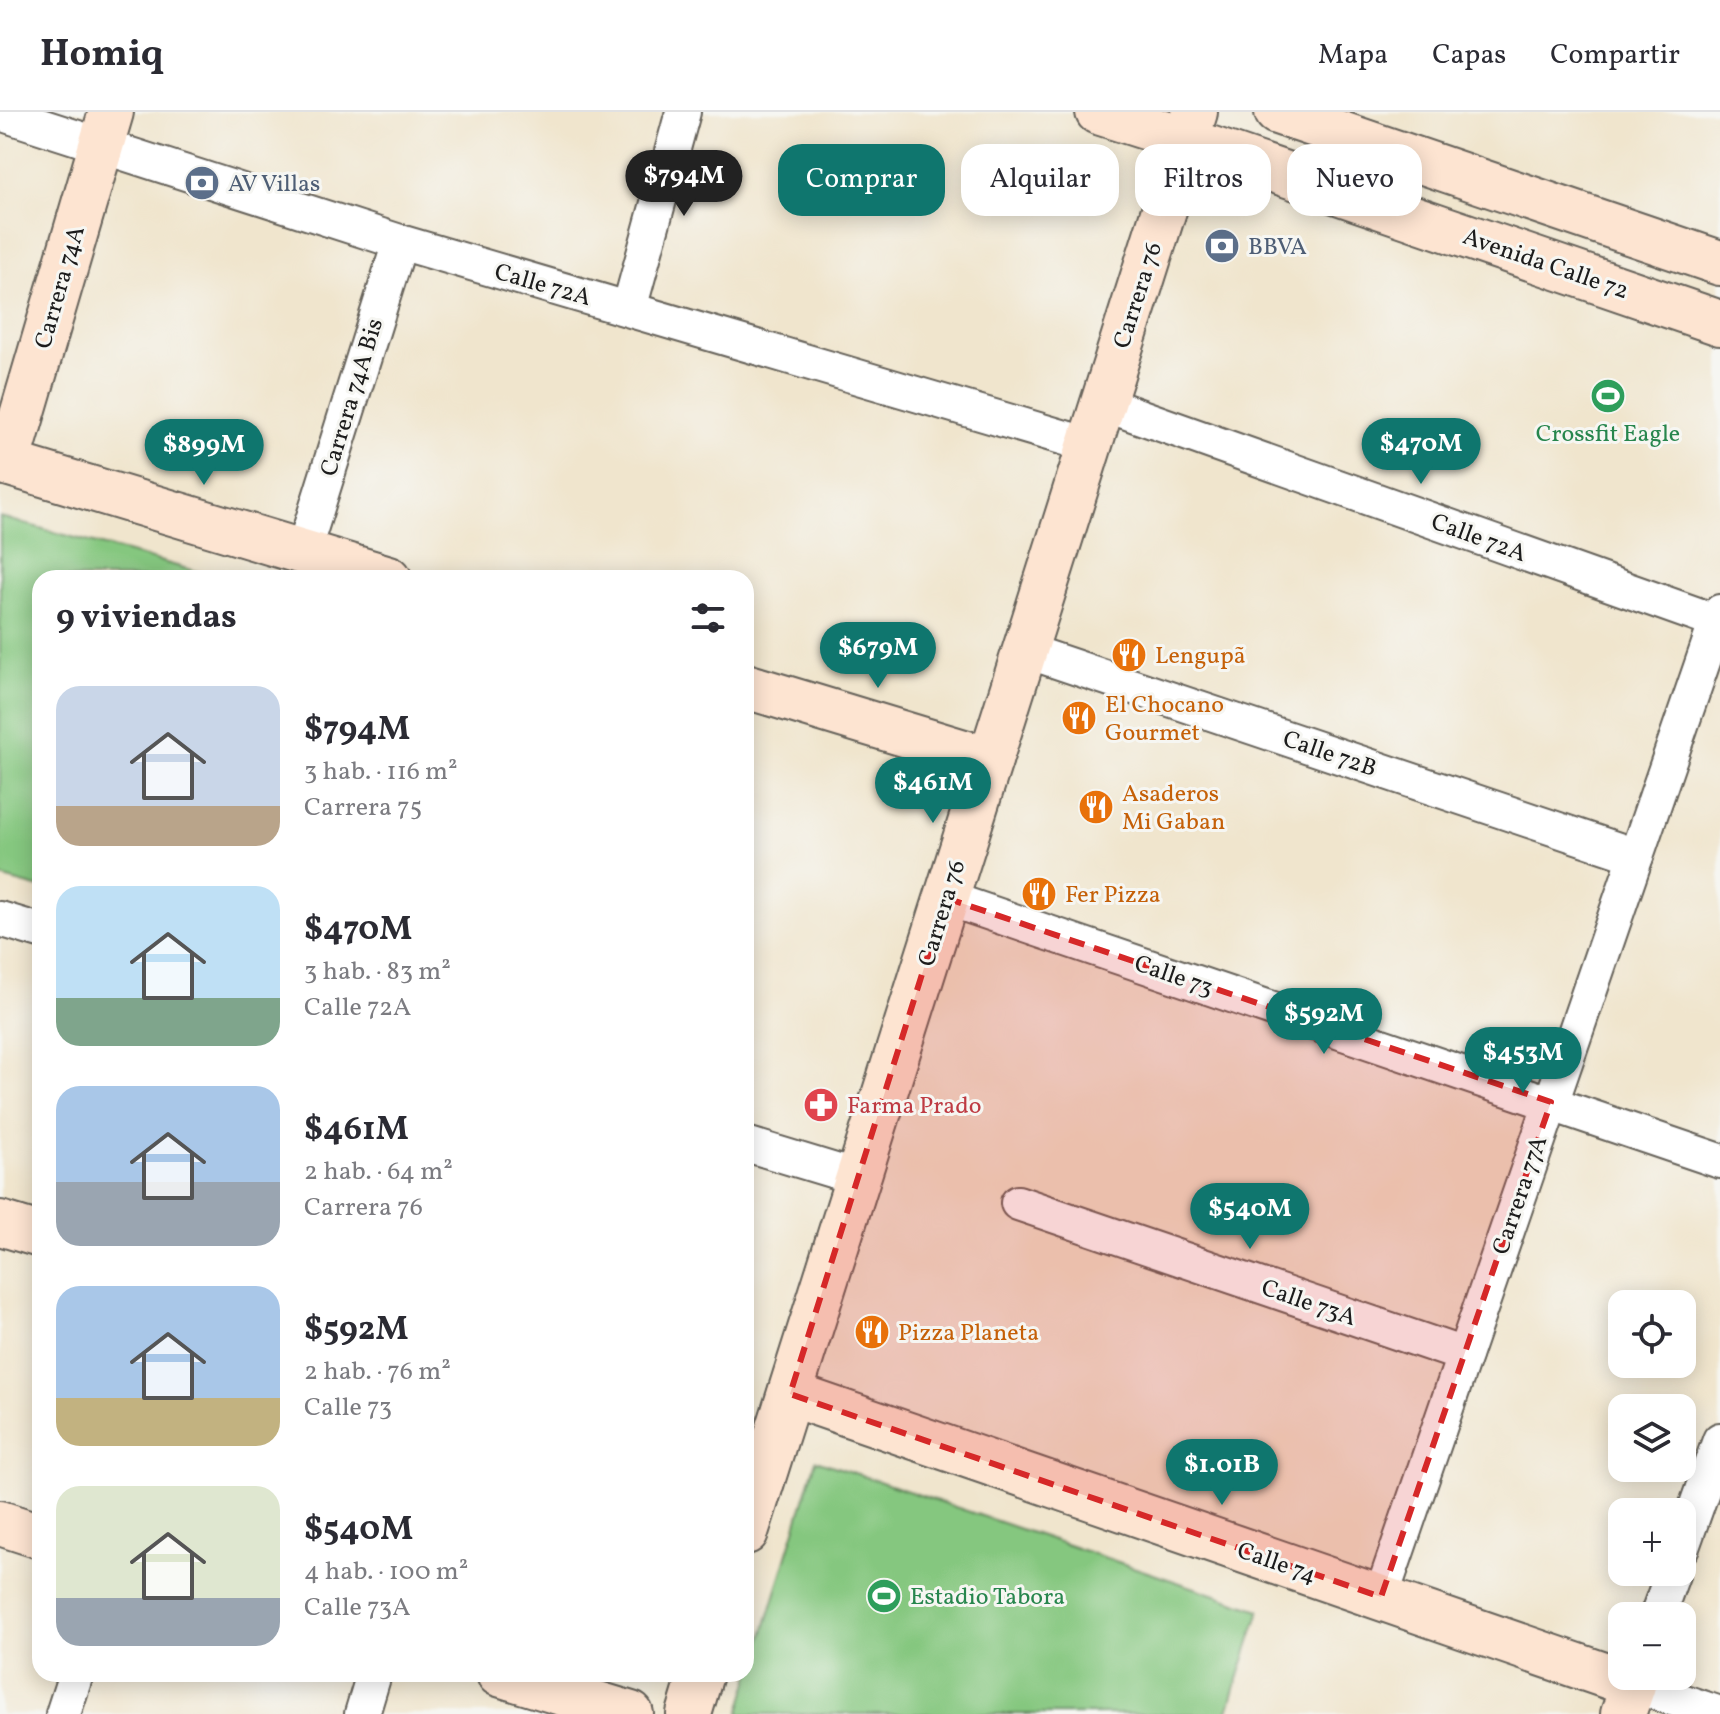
<!DOCTYPE html>
<html lang="es">
<head>
<meta charset="utf-8">
<style>
  body { margin:0; font-family:Vollkorn,serif; background:#f7f7f7; color:#2b2b33; height:100vh; display:flex; flex-direction:column; font-size:30px; white-space:nowrap }
  * { box-sizing:border-box; margin:0 }
  p { font-size:26px; color:#7c7c81 }
  .icon { flex:none; width:44px; height:44px; fill:none; stroke:currentColor; stroke-width:2; stroke-linecap:round; stroke-linejoin:round }
  .map { position:relative; flex:1; overflow:hidden }
  .details { position:absolute; left:32px; top:458px; width:722px; height:1112px; display:flex; flex-direction:column; background:#fff; border-radius:24px; box-shadow:0 4px 20px #0003 }
  .details>* { flex:none }
  .banner { position:absolute; left:778px; top:32px; width:760px; height:72px; display:flex; gap:16px }
  .tools { position:absolute; left:1608px; top:1178px; display:grid; gap:16px }
  .tools a { display:grid; place-items:center; width:88px; height:88px; border-radius:16px; background:#fff; box-shadow:0 4px 20px #0003; font-size:40px }
  .price { position:absolute; translate:-50% -68px; padding:0 18px; border-radius:28px; background:#0f766e; color:#fff; font-size:26px; line-height:52px; filter:drop-shadow(0 2px 4px #0008) }
  .price::after { content:''; position:absolute; left:50%; top:48px; width:24px; height:18px; margin-left:-12px; background:inherit; clip-path:polygon(0 0,100% 0,50% 100%) }
  .price.selected { background:#222; color:#fff }
  ul { padding:0; list-style:none }
  li { display:flex; align-items:center; gap:24px; height:200px; padding:0 24px }
  li span { display:grid; place-items:center; flex:none; width:224px; height:160px; border-radius:24px; color:#555 }
  li>.icon { margin-inline-start:auto }
  span .icon { width:96px; height:96px; fill:#fffc; stroke-width:1 }
  li b { font-size:34px }
  h2 { display:flex; justify-content:space-between; align-items:center; height:96px; padding:0 24px; font-size:34px }
  .chip { padding:0 28px; border-radius:24px; background:#fff; box-shadow:0 4px 20px #0003; font-size:28px; line-height:72px }
  .chip.selected { background:#0f766e; color:#fff }
  header { display:flex; align-items:center; gap:48px; box-sizing:border-box; height:112px; padding:0 40px; background:#fff; border-bottom:2px solid #e1e1e2 }
  header strong { font-size:38px }
  nav { display:flex; gap:44px; margin-inline-start:auto; font-size:28px }
  .map>svg:first-child { display:block }
  .green { fill:#85c77f; stroke:#50724e; stroke-width:2 }
  .lines { fill:none; stroke-linecap:round; stroke-linejoin:round }
  .street-casing { stroke:#66625a; stroke-width:38 }
  .secondary-casing { stroke:#66625a; stroke-width:48 }
  .street { stroke:#fff; stroke-width:34 }
  .secondary { stroke:#fde4d1; stroke-width:44 }
  .marked { fill:#d62828; fill-opacity:0.2; stroke:#d62828; stroke-width:6; stroke-dasharray:16 10; stroke-linejoin:round }
  .labels { text-anchor:middle; stroke-width:6; stroke-linejoin:round; paint-order:stroke }
  .service-label { font-size:24px; fill:#4e5e75; stroke:#f6f6f2; text-anchor:start }
  .street-label { font-size:24px; fill:#1c1c1c; stroke:#f6f6f2 }
  .leisure-label { font-size:24px; fill:#27864d; stroke:#f6f6f2 }
  .food-label { font-size:24px; fill:#c56008; stroke:#f6f6f2; text-anchor:start }
  .health-label { font-size:24px; fill:#be3a42; stroke:#f6f6f2; text-anchor:start }
</style>
</head>
<body>
<header>
<strong>Homiq</strong>
<nav><a>Mapa</a><a>Capas</a><a>Compartir</a></nav>
</header>
<div class="map">
<svg width="1720" height="1602" viewBox="0 0 1720 1602">
  <rect width="100%" height="100%" fill="#f6f6f2"/>
  <filter id="ink" filterUnits="userSpaceOnUse"><feTurbulence type="fractalNoise" baseFrequency=".0125" numOctaves="2"/><feDisplacementMap in="SourceGraphic" scale="16" xChannelSelector="R" yChannelSelector="G"/><feConvolveMatrix kernelMatrix="1 2 1 2 8 2 1 2 1" color-interpolation-filters="sRGB"/></filter>
  <filter id="wash" filterUnits="userSpaceOnUse"><feTurbulence type="fractalNoise" baseFrequency=".006" numOctaves="4" result="noise"/><feDisplacementMap in="SourceGraphic" scale="32" xChannelSelector="R" yChannelSelector="G"/><feGaussianBlur stdDeviation="1.8" result="paint"/><feColorMatrix in="noise" values="0 0 0 0 0 0 0 0 0 0 0 0 0 0 0 0 0 1.4 0 .05"/><feComposite in="paint" operator="in"/></filter>
  <g filter="url(#wash)">
    <rect width="100%" height="100%" fill="#f0e5cd"/>
    <g class="green">
      <polygon points="0,405 220,466 40,466 40,776 0,765"/>
      <polygon points="816,1348 1260,1498 1227,1602 739,1602"/>
    </g>
  </g>
  <g filter="url(#ink)">
    <g class="lines">
      <defs>
        <g id="street">
          <polyline points="0,1 400,130 1089,333"/>
          <polyline points="629,197 683,0"/>
          <polyline points="1102,291 1720,511"/>
          <polyline points="303,440 400,130"/>
          <polyline points="1024,538 1636,744"/>
          <polyline points="946,786 1720,1049"/>
          <polyline points="0,807 40,819"/>
          <polyline points="746,1032 858,1066"/>
          <polyline points="1018,1091 1464,1243"/>
          <polyline points="1682,1435 1720,1328"/>
          <polyline points="1381,1485 1720,500"/>
          <polyline points="1657,1504 1673,1460"/>
          <polyline points="1636,1564 1633,1573 1720,1602"/>
          <polyline points="63,1602 76,1562"/>
          <polyline points="362,1602 374,1562"/>
        </g>
        <g id="secondary">
          <polyline points="1098,0 1186,28 1720,211"/>
          <polyline points="1277,0 1720,151"/>
          <polyline points="0,349 389,466"/>
          <polyline points="8,351 111,0"/>
          <polyline points="746,574 990,648"/>
          <polyline points="0,1111 40,1123"/>
          <polyline points="790,1282 1633,1573 1623,1602"/>
          <polyline points="0,1411 40,1424"/>
          <polyline points="746,1420 1195,0"/>
          <polyline points="499,1562 631,1602"/>
          <polyline points="689,1602 701,1562"/>
        </g>
      </defs>
      <use href="#street" class="street-casing"/>
      <use href="#secondary" class="secondary-casing"/>
      <use href="#street" class="street"/>
      <use href="#secondary" class="secondary"/>
    </g>
  </g>
  <path class="marked" d="M946 786 1551 990 1381 1485 790 1282Z"/>
  <defs>
    <symbol id="bank-disc" viewBox="-11 -11 22 22"><circle r="9.5" fill="#5c6f8a" stroke="#f6f6f2"/><path d="M-6-4H6V4H-6ZM0-2.3a2.3 2.3 0 1 0 0 4.6a2.3 2.3 0 1 0 0-4.6Z" fill="#fff"/></symbol>
    <symbol id="stadium-disc" viewBox="-11 -11 22 22"><circle r="9.5" fill="#2e9e5b" stroke="#f6f6f2"/><path d="M0-5a6.5 5 0 1 0 0 10a6.5 5 0 1 0 0-10ZM-3.5-1.8h7v3.6h-7Z" fill="#fff"/></symbol>
    <symbol id="restaurant-disc" viewBox="-11 -11 22 22"><circle r="9.5" fill="#e8710a" stroke="#f6f6f2"/><path d="M-5-6h1v4h1v-4h1v4h1v-4h1v5L-1.5 .5V6h-2V.5L-5-1ZM5-6V6H3V1.5H1.5Q1.5-4 5-6Z" fill="#fff"/></symbol>
    <symbol id="pharmacy-disc" viewBox="-11 -11 22 22"><circle r="9.5" fill="#e0444e" stroke="#f6f6f2"/><path d="M-2-6h4v4h4v4h-4v4h-4v-4h-4v-4h4Z" fill="#fff"/></symbol>
  </defs>
  <g fill-rule="evenodd">
    <use href="#bank-disc" x="182" y="51" width="40" height="40"/>
    <use href="#bank-disc" x="1202" y="114" width="40" height="40"/>
    <use href="#stadium-disc" x="1588" y="264" width="40" height="40"/>
    <use href="#restaurant-disc" x="1109" y="523" width="40" height="40"/>
    <use href="#restaurant-disc" x="1059" y="586" width="40" height="40"/>
    <use href="#restaurant-disc" x="1076" y="675" width="40" height="40"/>
    <use href="#restaurant-disc" x="1019" y="762" width="40" height="40"/>
    <use href="#pharmacy-disc" x="801" y="973" width="40" height="40"/>
    <use href="#restaurant-disc" x="852" y="1200" width="40" height="40"/>
    <use href="#stadium-disc" x="864" y="1464" width="40" height="40"/>
  </g>
  <g class="labels">
    <g class="service-label">
      <text x="228" y="79">AV Villas</text>
      <text x="1248" y="142">BBVA</text>
    </g>
    <g class="street-label">
      <text transform="translate(1546 151) rotate(19)" y="8">Avenida Calle 72</text>
      <text transform="translate(543 172) rotate(16)" y="8">Calle 72A</text>
      <text transform="translate(59 175) rotate(-74)" y="8">Carrera 74A</text>
      <text transform="translate(1137 183) rotate(-72)" y="8">Carrera 76</text>
      <text transform="translate(351 285) rotate(-73)" y="8">Carrera 74A Bis</text>
      <text transform="translate(1479 425) rotate(20)" y="8">Calle 72A</text>
      <text transform="translate(1330 641) rotate(19)" y="8">Calle 72B</text>
      <text transform="translate(941 801) rotate(-73)" y="8">Carrera 76</text>
      <text transform="translate(1174 863) rotate(19)" y="8">Calle 73</text>
      <text transform="translate(1519 1083) rotate(-71)" y="8">Carrera 77A</text>
      <text transform="translate(1309 1190) rotate(19)" y="8">Calle 73A</text>
      <text transform="translate(1277 1450) rotate(19)" y="8">Calle 74</text>
    </g>
    <g class="leisure-label">
      <text x="1608" y="329">Crossfit Eagle</text>
      <text x="910" y="1492" text-anchor="start">Estadio Tabora</text>
    </g>
    <g class="food-label">
      <text x="1155" y="551">Lengupã</text>
      <text x="1105" y="600">El Chocano<tspan x="1105" dy="28">Gourmet</tspan></text>
      <text x="1122" y="689">Asaderos<tspan x="1122" dy="28">Mi Gaban</tspan></text>
      <text x="1065" y="790">Fer Pizza</text>
      <text x="898" y="1228">Pizza Planeta</text>
    </g>
    <g class="health-label">
      <text x="847" y="1001">Farma Prado</text>
    </g>
  </g>
</svg>
<div class="tools">
<a><svg class="icon" aria-label="locate" viewBox="0 0 24 24"><circle cx="12" cy="12" r="6"/><path d="M12 2v4M12 18v4M2 12h4M18 12h4"/></svg></a>
<a><svg class="icon" aria-label="layers" viewBox="0 0 24 24"><path d="M12 4l9 5-9 5-9-5zM3 14l9 5 9-5"/></svg></a>
<a>+</a>
<a>−</a>
</div>
<b class="price selected" style="left:684px;top:106px">$794M</b>
<b class="price" style="left:1421px;top:374px">$470M</b>
<b class="price" style="left:204px;top:375px">$899M</b>
<b class="price" style="left:878px;top:578px">$679M</b>
<b class="price" style="left:933px;top:713px">$461M</b>
<b class="price" style="left:1324px;top:944px">$592M</b>
<b class="price" style="left:1523px;top:983px">$453M</b>
<b class="price" style="left:1250px;top:1139px">$540M</b>
<b class="price" style="left:1222px;top:1395px">$1.01B</b>
<div class="banner">
<a class="chip selected">Comprar</a>
<a class="chip">Alquilar</a>
<a class="chip">Filtros</a>
<a class="chip">Nuevo</a>
</div>
<section class="details">
<h2>9 viviendas<svg class="icon" aria-label="filters" viewBox="0 0 24 24"><path d="M4 7h16M4 17h16"/><circle cx="9" cy="7" r="2"/><circle cx="15" cy="17" r="2"/></svg></h2>
<ul>
<li><span style="background:linear-gradient(#c9d6e8 75%,#b9a48a 0)"><svg class="icon" aria-label="home" viewBox="0 0 24 24"><path d="M3 11l9-7 9 7M6 9v11h12V9"/></svg></span><div><b>$794M</b><p>3 hab. · 116 m²</p><p>Carrera 75</p></div></li>
<li><span style="background:linear-gradient(#bfe0f5 70%,#7fa58c 0)"><svg class="icon" aria-label="home" viewBox="0 0 24 24"><path d="M3 11l9-7 9 7M6 9v11h12V9"/></svg></span><div><b>$470M</b><p>3 hab. · 83 m²</p><p>Calle 72A</p></div></li>
<li><span style="background:linear-gradient(#a9c7e8 60%,#9aa5b1 0)"><svg class="icon" aria-label="home" viewBox="0 0 24 24"><path d="M3 11l9-7 9 7M6 9v11h12V9"/></svg></span><div><b>$461M</b><p>2 hab. · 64 m²</p><p>Carrera 76</p></div></li>
<li><span style="background:linear-gradient(#a9c7e8 70%,#c2b280 0)"><svg class="icon" aria-label="home" viewBox="0 0 24 24"><path d="M3 11l9-7 9 7M6 9v11h12V9"/></svg></span><div><b>$592M</b><p>2 hab. · 76 m²</p><p>Calle 73</p></div></li>
<li><span style="background:linear-gradient(#dfe7d0 70%,#9aa5b1 0)"><svg class="icon" aria-label="home" viewBox="0 0 24 24"><path d="M3 11l9-7 9 7M6 9v11h12V9"/></svg></span><div><b>$540M</b><p>4 hab. · 100 m²</p><p>Calle 73A</p></div></li>
</ul>
</section>
</div>
</body>
</html>
